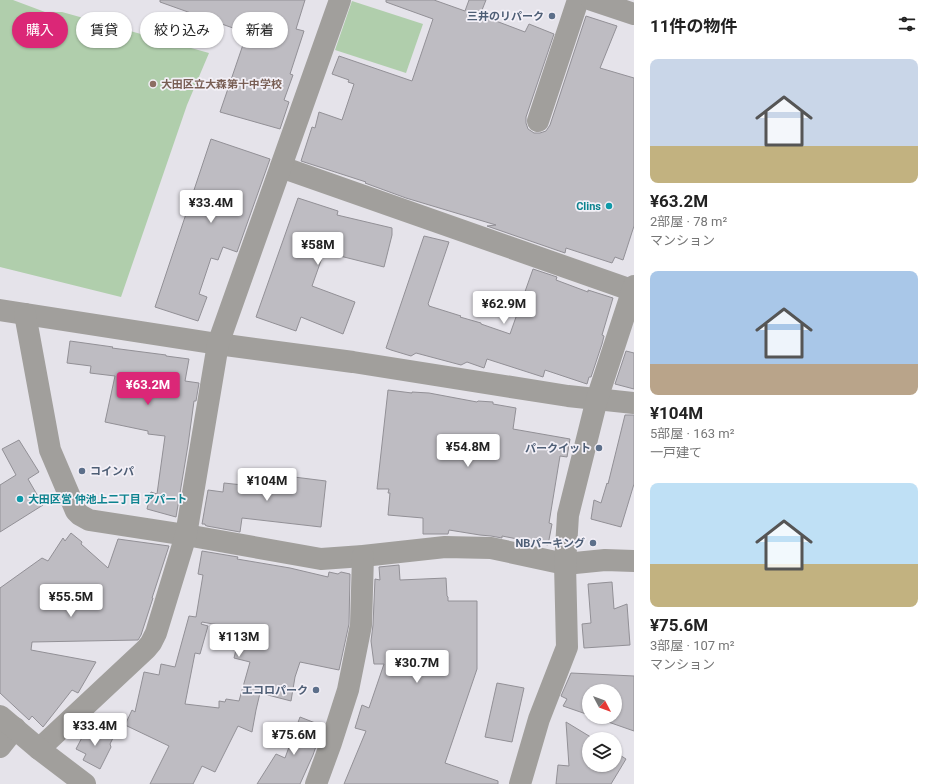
<!DOCTYPE html>
<html lang="ja">
<head>
<meta charset="utf-8">
<style>
  body { margin:0; font-family:Roboto,"Noto Sans JP",sans-serif; background:#f6f6f6; color:#222; height:100vh; display:flex; flex-direction:column; font-size:15px; white-space:nowrap }
  * { box-sizing:border-box; margin:0 }
  p { font-size:13px; color:#767676 }
  .icon { flex:none; width:22px; height:22px; fill:none; stroke:currentColor; stroke-width:2; stroke-linecap:round; stroke-linejoin:round }
  .map { position:relative; flex:1; overflow:hidden }
  .details { display:flex; flex-direction:column; background:#fff; width:300px }
  .details>* { flex:none }
  .banner { position:absolute; left:12px; top:12px; width:380px; height:36px; display:flex; gap:8px }
  .needle { width:26px; rotate:131deg }
  .fabs { position:absolute; left:582px; top:684px; display:grid; gap:8px }
  .fabs a { display:grid; place-items:center; width:40px; height:40px; border-radius:50%; background:#fff; box-shadow:0 1px 3px #0004; font-size:20px }
  .price { position:absolute; translate:-50% -34px; padding:0 9px; border-radius:4px; background:#fff; color:#222; font-size:13px; line-height:26px; filter:drop-shadow(0 1px 2px #0008) }
  .price::after { content:''; position:absolute; left:50%; top:24px; width:12px; height:9px; margin-left:-6px; background:inherit; clip-path:polygon(0 0,100% 0,50% 100%) }
  .price.on { background:#db2777; color:#fff }
  ul { padding:0; list-style:none }
  li { display:grid; align-content:center; gap:8px; height:212px; padding:0 16px }
  li span { display:grid; place-items:center; height:124px; border-radius:8px; color:#555 }
  li>.icon { margin-inline-start:auto }
  span .icon { width:72px; height:72px; fill:#fffc; stroke-width:1 }
  li b { font-size:17px }
  h2 { display:flex; justify-content:space-between; align-items:center; height:48px; padding:0 16px; font-size:17px }
  .chip { padding:0 14px; border-radius:18px; background:#fff; box-shadow:0 1px 3px #0004; font-size:14px; line-height:36px }
  .chip.on { background:#db2777; color:#fff }
  main { display:flex; flex:1; min-height:0 }
  .map>svg:first-child { display:block }
  .green { fill:#b0ceac }
  .building { fill:#bebcc2; stroke:#929096; fill-rule:evenodd }
  .lines { fill:none; stroke-linecap:round; stroke-linejoin:round }
  .minor { stroke:#a19f9c; stroke-width:22 }
  .tertiary { stroke:#a19f9c; stroke-width:22 }
  .service-dot { fill:#5c6f8a; stroke:#f3f0f7; stroke-width:1.5 }
  .education-dot { fill:#8d6e63; stroke:#f3f0f7; stroke-width:1.5 }
  .culture-dot { fill:#0f9aa8; stroke:#f3f0f7; stroke-width:1.5 }
  .labels { text-anchor:middle; stroke-width:3.5; stroke-linejoin:round; paint-order:stroke }
  .service-label { font-size:11px; font-weight:bold; fill:#4e5e75; stroke:#f3f0f7; text-anchor:end }
  .education-label { font-size:11px; font-weight:bold; fill:#785e54; stroke:#f3f0f7; text-anchor:start }
  .culture-label { font-size:11px; font-weight:bold; fill:#0d838f; stroke:#f3f0f7; text-anchor:end }
</style>
</head>
<body>
<main>
<div class="map">
<svg width="634" height="784" viewBox="0 0 634 784">
  <rect width="100%" height="100%" fill="#e5e3ea"/>
  <g class="green">
    <polygon points="0,0 13,0 45,12 62,12 209,53 187,105 121,297 0,267"/>
    <polygon points="352,1 423,24 406,73 335,50"/>
  </g>
  <g class="building">
    <polygon points="160,0 305,0 296,29 304,31 290,74 293,75 284,100 289,102 280,129 220,112 247,33 160,2"/>
    <polygon points="386,0 434,0 465,11 469,0 486,0 480,15 525,32 529,24 554,34 526,117 526,123 528,129 534,133 540,133 546,131 550,125 586,16 617,26 600,68 634,78 634,226 623,260 615,257 612,263 566,248 565,253 487,226 496,225 406,198 365,183 366,182 301,161 312,127 315,128 319,112 342,120 354,84 348,82 349,80 332,74 339,56 412,81 433,19 386,2"/>
    <polygon points="211,139 270,159 237,252 223,247 218,260 211,258 199,294 207,297 198,321 155,307"/>
    <polygon points="298,198 338,211 337,215 392,228 392,235 384,267 324,252 312,286 355,302 343,334 301,317 296,331 256,317"/>
    <polygon points="424,236 449,242 428,304 429,305 429,306 461,316 460,317 481,323 481,324 510,334 533,269 557,277 556,280 588,292 588,290 613,298 602,335 604,336 602,344 591,377 589,377 587,384 545,370 543,377 487,359 484,368 467,362 461,365 416,353 411,356 391,350 386,348"/>
    <polygon points="70,341 113,347 112,348 135,351 166,355 166,356 189,359 185,381 199,383 196,401 194,401 188,445 176,517 147,509 151,492 157,494 165,436 148,434 148,431 105,422 115,376 90,373 91,366 67,363"/>
    <polygon points="626,351 634,353 634,389 615,384"/>
    <polygon points="388,390 412,393 412,392 429,393 477,402 478,401 493,402 493,404 516,408 513,429 570,439 567,457 560,456 549,523 552,524 548,545 502,536 502,538 491,536 480,535 449,530 448,534 423,534 423,518 388,515 390,493 388,493 389,489 377,489"/>
    <polygon points="625,415 634,415 634,484 621,527 591,519 594,500 601,503 607,483 608,484"/>
    <polygon points="19,440 39,472 28,479 43,505 0,532 0,485 16,475 2,449"/>
    <polygon points="254,472 326,481 321,527 242,518 240,532 207,526 205,525 205,524 202,524 208,490 223,492 224,483 252,486"/>
    <polygon points="71,533 82,542 81,544 108,568 118,539 169,546 152,598 153,598 141,635 138,640 32,642 31,650 96,662 78,693 72,690 43,727 32,716 29,720 0,693 0,588 42,558 48,561 63,538 65,541"/>
    <path d="M202 551 238 557 237 559 290 568 328 577 329 572 338 574 341 572 350 574 349 624 339 670 300 662 295 677 291 701 260 693 256 710 252 732 238 726 215 772 202 766 193 784H150L169 746 125 725 132 710 135 712 144 672 159 675 161 664 175 667 189 616 196 617 203 575 198 574ZM202 622 241 629 234 658 250 662 239 701 226 699 225 702 219 701V708L185 704 195 653 200 654 208 626 201 624Z"/>
    <polygon points="399,565 400,580 446,578 447,596 448,597 448,601 477,601 477,669 445,763 498,781 498,784 344,784 366,731 355,728 362,705 369,708 384,664 374,664 371,641 373,625 375,579 380,580 379,567"/>
    <polygon points="612,582 614,609 627,604 630,645 584,648 582,624 591,623 588,584"/>
    <polygon points="571,673 634,676 634,731 594,717 615,717 615,691 589,691 589,715 563,706 567,699 561,696"/>
    <polygon points="497,683 524,688 512,742 485,737"/>
    <polygon points="300,717 323,726 313,755 300,784 257,784 276,754 285,758"/>
    <polygon points="566,722 594,739 589,739 589,765 615,765 615,752 626,759 611,784 556,784 558,765 569,766"/>
    <polygon points="88,726 113,738 110,744 111,747 100,769 83,760 86,754 76,749"/>
  </g>
  <g class="lines">
    <g class="minor">
      <polyline points="538,121 578,0"/>
      <polyline points="281,167 634,291"/>
      <polyline points="0,310 218,344 353,362 568,396 634,403"/>
      <polyline points="25,314 50,450 76,511 80,515 89,520 186,535 321,559 363,556 445,547 491,548 565,564 605,560 634,561"/>
      <polyline points="0,747 15,728"/>
      <polyline points="39,749 146,649 151,643 156,633 186,535 218,344 340,0"/>
      <polyline points="316,784 331,743 348,690 361,625 363,556"/>
      <polyline points="520,784 539,719 567,647 565,564 568,515 597,399 634,286"/>
    </g>
    <g class="tertiary">
      <polyline points="592,0 634,14"/>
      <polyline points="0,716 39,749 85,784"/>
    </g>
  </g>
  <g class="service-dot">
    <circle cx="552" cy="16" r="4"/>
    <circle cx="599" cy="448" r="4"/>
    <circle cx="82" cy="471" r="4"/>
    <circle cx="593" cy="543" r="4"/>
    <circle cx="316" cy="690" r="4"/>
  </g>
  <circle class="education-dot" cx="153" cy="84" r="4"/>
  <g class="culture-dot">
    <circle cx="609" cy="206" r="4"/>
    <circle cx="20" cy="499" r="4"/>
  </g>
  <g class="labels">
    <g class="service-label">
      <text x="544" y="20">三井のリパーク</text>
      <text x="591" y="452">パークイット</text>
      <text x="90" y="475" text-anchor="start">コインパ</text>
      <text x="585" y="547">NBパーキング</text>
      <text x="308" y="694">エコロパーク</text>
    </g>
    <g class="education-label">
      <text x="161" y="88">大田区立大森第十中学校</text>
    </g>
    <g class="culture-label">
      <text x="601" y="210">Clins</text>
      <text x="28" y="503" text-anchor="start">大田区営 仲池上二丁目 アパート</text>
    </g>
  </g>
</svg>
<div class="fabs">
<a><svg class="needle" viewBox="-14 -14 28 28"><path d="M0-13l5 13h-10z" fill="#e53935"/><path d="M0 13l5-13h-10z" fill="#767676"/></svg></a>
<a><svg class="icon" aria-label="layers" viewBox="0 0 24 24"><path d="M12 4l9 5-9 5-9-5zM3 14l9 5 9-5"/></svg></a>
</div>
<b class="price" style="left:211px;top:224px">¥33.4M</b>
<b class="price" style="left:318px;top:266px">¥58M</b>
<b class="price" style="left:504px;top:325px">¥62.9M</b>
<b class="price on" style="left:148px;top:406px">¥63.2M</b>
<b class="price" style="left:468px;top:468px">¥54.8M</b>
<b class="price" style="left:267px;top:502px">¥104M</b>
<b class="price" style="left:71px;top:618px">¥55.5M</b>
<b class="price" style="left:239px;top:658px">¥113M</b>
<b class="price" style="left:417px;top:684px">¥30.7M</b>
<b class="price" style="left:95px;top:747px">¥33.4M</b>
<b class="price" style="left:294px;top:756px">¥75.6M</b>
<div class="banner">
<a class="chip on">購入</a>
<a class="chip">賃貸</a>
<a class="chip">絞り込み</a>
<a class="chip">新着</a>
</div>
</div>
<section class="details">
<h2>11件の物件<svg class="icon" aria-label="filters" viewBox="0 0 24 24"><path d="M4 7h16M4 17h16"/><circle cx="9" cy="7" r="2"/><circle cx="15" cy="17" r="2"/></svg></h2>
<ul>
<li><span style="background:linear-gradient(#c9d6e8 70%,#c2b280 0)"><svg class="icon" aria-label="home" viewBox="0 0 24 24"><path d="M3 11l9-7 9 7M6 9v11h12V9"/></svg></span><div><b>¥63.2M</b><p>2部屋 · 78 m²</p><p>マンション</p></div></li>
<li><span style="background:linear-gradient(#a9c7e8 75%,#b9a48a 0)"><svg class="icon" aria-label="home" viewBox="0 0 24 24"><path d="M3 11l9-7 9 7M6 9v11h12V9"/></svg></span><div><b>¥104M</b><p>5部屋 · 163 m²</p><p>一戸建て</p></div></li>
<li><span style="background:linear-gradient(#bfe0f5 65%,#c2b280 0)"><svg class="icon" aria-label="home" viewBox="0 0 24 24"><path d="M3 11l9-7 9 7M6 9v11h12V9"/></svg></span><div><b>¥75.6M</b><p>3部屋 · 107 m²</p><p>マンション</p></div></li>
</ul>
</section>
</main>
</body>
</html>
